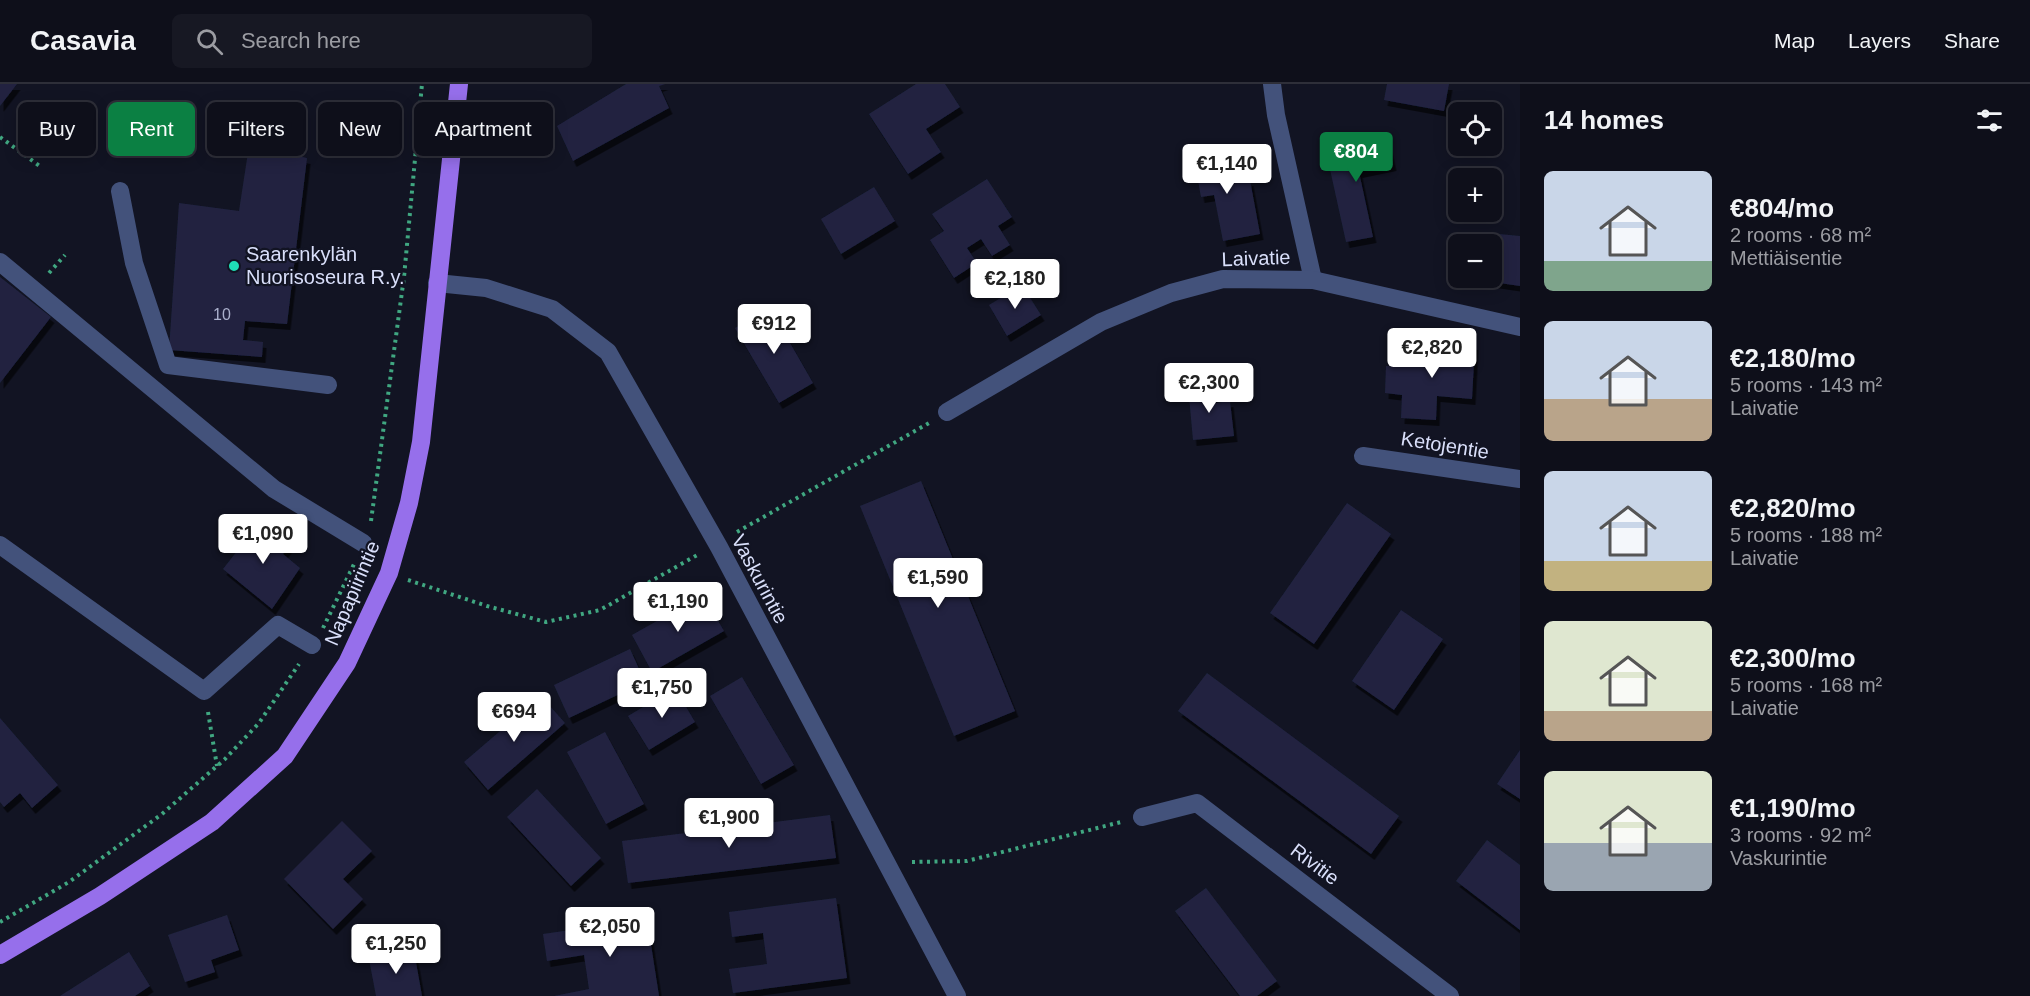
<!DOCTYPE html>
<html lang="en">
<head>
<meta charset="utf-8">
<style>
  body { margin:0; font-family:Arial,sans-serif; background:#171823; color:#f1f3f6; height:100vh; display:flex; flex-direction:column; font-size:22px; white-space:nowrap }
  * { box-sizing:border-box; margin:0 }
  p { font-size:20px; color:#9b9ca2 }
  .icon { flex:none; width:33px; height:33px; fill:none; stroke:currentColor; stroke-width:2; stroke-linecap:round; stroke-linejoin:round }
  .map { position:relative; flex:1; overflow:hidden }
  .sheet { display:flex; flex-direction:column; background:#0e0f1a; width:510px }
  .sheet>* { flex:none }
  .guide { position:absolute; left:18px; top:18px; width:570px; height:54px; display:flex; gap:12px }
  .buttons { position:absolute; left:1448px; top:18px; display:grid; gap:12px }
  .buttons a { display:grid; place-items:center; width:54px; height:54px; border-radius:9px; background:#0e0f1a; box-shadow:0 3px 15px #0003,0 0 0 2px #2e2f39; font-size:30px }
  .price { position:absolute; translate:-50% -51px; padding:0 14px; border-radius:6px; background:#fff; color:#222; font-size:20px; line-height:39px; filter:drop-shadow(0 2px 3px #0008) }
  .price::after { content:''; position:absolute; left:50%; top:36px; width:18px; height:14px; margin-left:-9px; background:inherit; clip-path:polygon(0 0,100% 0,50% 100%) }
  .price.on { background:#0b8043; color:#fff }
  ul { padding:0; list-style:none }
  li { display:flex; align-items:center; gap:18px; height:150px; padding:0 24px }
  li span { display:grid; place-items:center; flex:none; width:168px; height:120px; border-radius:9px; color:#555 }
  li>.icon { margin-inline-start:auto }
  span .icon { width:72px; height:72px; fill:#fffc; stroke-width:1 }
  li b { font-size:26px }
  h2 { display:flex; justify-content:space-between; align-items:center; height:72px; padding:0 24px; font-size:26px }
  .tag { padding:0 21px; border-radius:9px; background:#0e0f1a; box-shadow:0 3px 15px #0003,0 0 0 2px #2e2f39; font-size:21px; line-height:54px }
  .tag.on { background:#0b8043; color:#fff }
  header { display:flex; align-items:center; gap:36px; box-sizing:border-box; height:84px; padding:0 30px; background:#0e0f1a; border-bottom:2px solid #2e2f39 }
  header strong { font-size:28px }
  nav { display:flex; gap:33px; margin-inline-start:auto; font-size:21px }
  .search { width:420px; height:54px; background:#171823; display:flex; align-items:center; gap:15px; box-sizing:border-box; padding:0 21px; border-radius:9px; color:#9b9ca2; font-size:22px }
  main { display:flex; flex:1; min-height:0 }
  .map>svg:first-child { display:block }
  .building { fill:#202441; filter:url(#shadow) }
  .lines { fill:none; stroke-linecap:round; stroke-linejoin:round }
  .path { stroke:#40a781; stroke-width:4; stroke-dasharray:3 4.5; stroke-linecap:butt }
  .minor { stroke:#43527b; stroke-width:18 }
  .major { stroke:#966feb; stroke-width:18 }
  .poi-dot { fill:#1fdfb7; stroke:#121423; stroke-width:2 }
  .labels { text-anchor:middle; stroke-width:4.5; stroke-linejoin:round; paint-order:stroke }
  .number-label { font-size:16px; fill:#abb0cc }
  .poi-label { font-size:20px; fill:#d9dffa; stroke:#121423; text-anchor:start }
  .street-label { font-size:20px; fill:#d9dffa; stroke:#121423 }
</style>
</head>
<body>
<header>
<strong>Casavia</strong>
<div class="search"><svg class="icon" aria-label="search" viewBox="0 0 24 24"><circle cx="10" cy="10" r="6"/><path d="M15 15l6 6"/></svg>Search here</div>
<nav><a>Map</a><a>Layers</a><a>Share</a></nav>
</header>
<main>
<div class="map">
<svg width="1520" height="912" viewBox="0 0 1520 912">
  <defs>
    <filter id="shadow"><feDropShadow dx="3.5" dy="6" stdDeviation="0" flood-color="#0009"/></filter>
  </defs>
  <rect width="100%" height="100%" fill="#121423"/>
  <g class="building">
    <polygon points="0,0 17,0 0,22"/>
    <polygon points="626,0 665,0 659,2 669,24 573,77 557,42"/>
    <polygon points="916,0 945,0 960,23 926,45 941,68 908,90 869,30"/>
    <polygon points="1387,0 1449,0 1444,27 1384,16"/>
    <polygon points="1387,54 1393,81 1359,88 1373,153 1346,158 1326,67"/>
    <polygon points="249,62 307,74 287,240 245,237 243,256 263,258 262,273 169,266 179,119 239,127"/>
    <polygon points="1225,63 1232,99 1250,96 1260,150 1223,157 1214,111 1201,113 1193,69"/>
    <polygon points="987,95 1012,133 998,142 1010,161 992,172 981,155 967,164 977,179 954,194 930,156 944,147 932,130"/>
    <polygon points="874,103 895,137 841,170 821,135"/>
    <polygon points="1499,150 1520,152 1520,202 1486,197 1486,194 1491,194 1491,171 1496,172"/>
    <polygon points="0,193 51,233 0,299"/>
    <polygon points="1022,201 1041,231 1007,252 989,221"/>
    <polygon points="770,224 813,299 779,319 735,244"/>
    <polygon points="1430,257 1475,260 1472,315 1437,312 1436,336 1401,334 1402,311 1385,309 1386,282 1404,282 1405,272 1429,273"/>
    <polygon points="1214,299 1215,319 1230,317 1234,352 1193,356 1188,301"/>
    <polygon points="921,397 1015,627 954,652 860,422"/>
    <polygon points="1347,419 1391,450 1314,560 1270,529"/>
    <polygon points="260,438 290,461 283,470 300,484 272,525 223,485"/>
    <polygon points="703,511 724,547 652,588 632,551"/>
    <polygon points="1401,526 1443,555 1394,626 1352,597"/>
    <polygon points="630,565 645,598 569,634 554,601"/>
    <polygon points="1207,589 1399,732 1371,770 1178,627"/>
    <polygon points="742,593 794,681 761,700 710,612"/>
    <polygon points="675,604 695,638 649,666 628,632"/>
    <polygon points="541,612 565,639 488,706 464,678"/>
    <polygon points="0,634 58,701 32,724 20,709 4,723 0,718"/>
    <polygon points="605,648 644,720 606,740 567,668"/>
    <polygon points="1520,666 1520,715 1497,700"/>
    <polygon points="537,705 601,774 571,802 507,733"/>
    <polygon points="830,731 836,774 628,799 622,757"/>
    <polygon points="342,737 372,767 343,795 363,815 333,845 284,795"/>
    <polygon points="1487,756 1520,781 1520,846 1456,797"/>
    <polygon points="1206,804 1277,897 1257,912 1240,912 1175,827"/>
    <polygon points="836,814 847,894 733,909 729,885 767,880 763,849 732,853 729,828"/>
    <polygon points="227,831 239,866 211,876 215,888 185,898 168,851"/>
    <polygon points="647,835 659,912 554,912 589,905 584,871 547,877 543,850"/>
    <polygon points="414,867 422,912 376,912 369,875"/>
    <polygon points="129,868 150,902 135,912 60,912"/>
  </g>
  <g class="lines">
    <g class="path">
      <polyline points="0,53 41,83"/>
      <polyline points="49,189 65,171"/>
      <polyline points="371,437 404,193 422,0"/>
      <polyline points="737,448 929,339"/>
      <polyline points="408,496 487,522 546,538 600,526 699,470"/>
      <polyline points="323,544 355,478"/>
      <polyline points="208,628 217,682"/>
      <polyline points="912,778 967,777 1121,738"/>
      <polyline points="0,838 69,798 162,730 225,675 259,639 299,580"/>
    </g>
    <g class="minor">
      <polyline points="1272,0 1276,31 1313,196"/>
      <polyline points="120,107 134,179 168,281 328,301"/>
      <polyline points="0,178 274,405 363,459"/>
      <polyline points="437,199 486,204 552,225 608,268 719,463 957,912"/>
      <polyline points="947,328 1101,238 1171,209 1223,195 1313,196 1520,243"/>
      <polyline points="1363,372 1520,395"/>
      <polyline points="0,461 204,607 278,541 312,561"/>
      <polyline points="1142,733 1197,719 1450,912"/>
    </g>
    <polyline class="major" points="0,871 100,812 212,738 285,672 347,579 389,489 409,419 421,358 459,0"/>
  </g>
  <circle class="poi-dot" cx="234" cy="182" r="6"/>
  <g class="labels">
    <g class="number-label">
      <text x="222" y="236">10</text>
    </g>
    <g class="poi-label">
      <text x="246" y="177">Saarenkylän<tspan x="246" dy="23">Nuorisoseura R.y.</tspan></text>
    </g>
    <g class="street-label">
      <text transform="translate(1256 174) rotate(-2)" y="7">Laivatie</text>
      <text transform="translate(1445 361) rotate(9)" y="7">Ketojentie</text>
      <text transform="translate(760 495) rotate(62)" y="7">Vaskurintie</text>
      <text transform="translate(352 509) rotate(-67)" y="7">Napapiirintie</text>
      <text transform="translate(1315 780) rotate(37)" y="7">Rivitie</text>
    </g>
  </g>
</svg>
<div class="buttons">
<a><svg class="icon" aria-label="locate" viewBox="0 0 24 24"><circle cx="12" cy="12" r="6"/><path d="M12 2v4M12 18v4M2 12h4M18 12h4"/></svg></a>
<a>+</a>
<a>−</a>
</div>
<b class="price on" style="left:1356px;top:99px">€804</b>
<b class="price" style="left:1227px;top:111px">€1,140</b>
<b class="price" style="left:1015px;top:226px">€2,180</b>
<b class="price" style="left:774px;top:271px">€912</b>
<b class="price" style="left:1432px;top:295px">€2,820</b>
<b class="price" style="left:1209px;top:330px">€2,300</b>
<b class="price" style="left:263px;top:481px">€1,090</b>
<b class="price" style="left:938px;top:525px">€1,590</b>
<b class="price" style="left:678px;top:549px">€1,190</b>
<b class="price" style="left:662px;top:635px">€1,750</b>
<b class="price" style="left:514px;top:659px">€694</b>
<b class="price" style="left:729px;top:765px">€1,900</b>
<b class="price" style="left:610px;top:874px">€2,050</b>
<b class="price" style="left:396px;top:891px">€1,250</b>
<div class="guide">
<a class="tag">Buy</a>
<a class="tag on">Rent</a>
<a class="tag">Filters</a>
<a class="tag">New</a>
<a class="tag">Apartment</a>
</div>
</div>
<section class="sheet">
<h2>14 homes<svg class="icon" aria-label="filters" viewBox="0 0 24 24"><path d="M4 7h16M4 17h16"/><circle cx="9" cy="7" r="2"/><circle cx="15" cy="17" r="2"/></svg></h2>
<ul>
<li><span style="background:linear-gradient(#c9d6e8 75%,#7fa58c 0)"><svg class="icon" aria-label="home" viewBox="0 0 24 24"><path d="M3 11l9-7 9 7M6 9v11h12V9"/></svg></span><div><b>€804/mo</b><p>2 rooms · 68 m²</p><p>Mettiäisentie</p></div></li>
<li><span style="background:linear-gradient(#c9d6e8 65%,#b9a48a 0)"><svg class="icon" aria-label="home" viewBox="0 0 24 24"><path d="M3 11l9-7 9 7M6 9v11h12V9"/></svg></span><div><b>€2,180/mo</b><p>5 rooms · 143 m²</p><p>Laivatie</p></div></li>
<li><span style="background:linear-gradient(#c9d6e8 75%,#c2b280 0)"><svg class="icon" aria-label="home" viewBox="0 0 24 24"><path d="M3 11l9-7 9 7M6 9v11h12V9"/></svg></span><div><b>€2,820/mo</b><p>5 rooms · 188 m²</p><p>Laivatie</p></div></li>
<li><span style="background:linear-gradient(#dfe7d0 75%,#b9a48a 0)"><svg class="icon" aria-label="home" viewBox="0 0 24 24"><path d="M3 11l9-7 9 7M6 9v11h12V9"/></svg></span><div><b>€2,300/mo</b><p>5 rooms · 168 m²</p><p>Laivatie</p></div></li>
<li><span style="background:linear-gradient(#dfe7d0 60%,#9aa5b1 0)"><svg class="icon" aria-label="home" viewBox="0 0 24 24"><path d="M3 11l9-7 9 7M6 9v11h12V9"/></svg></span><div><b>€1,190/mo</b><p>3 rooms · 92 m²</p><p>Vaskurintie</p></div></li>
</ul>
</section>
</main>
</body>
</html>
